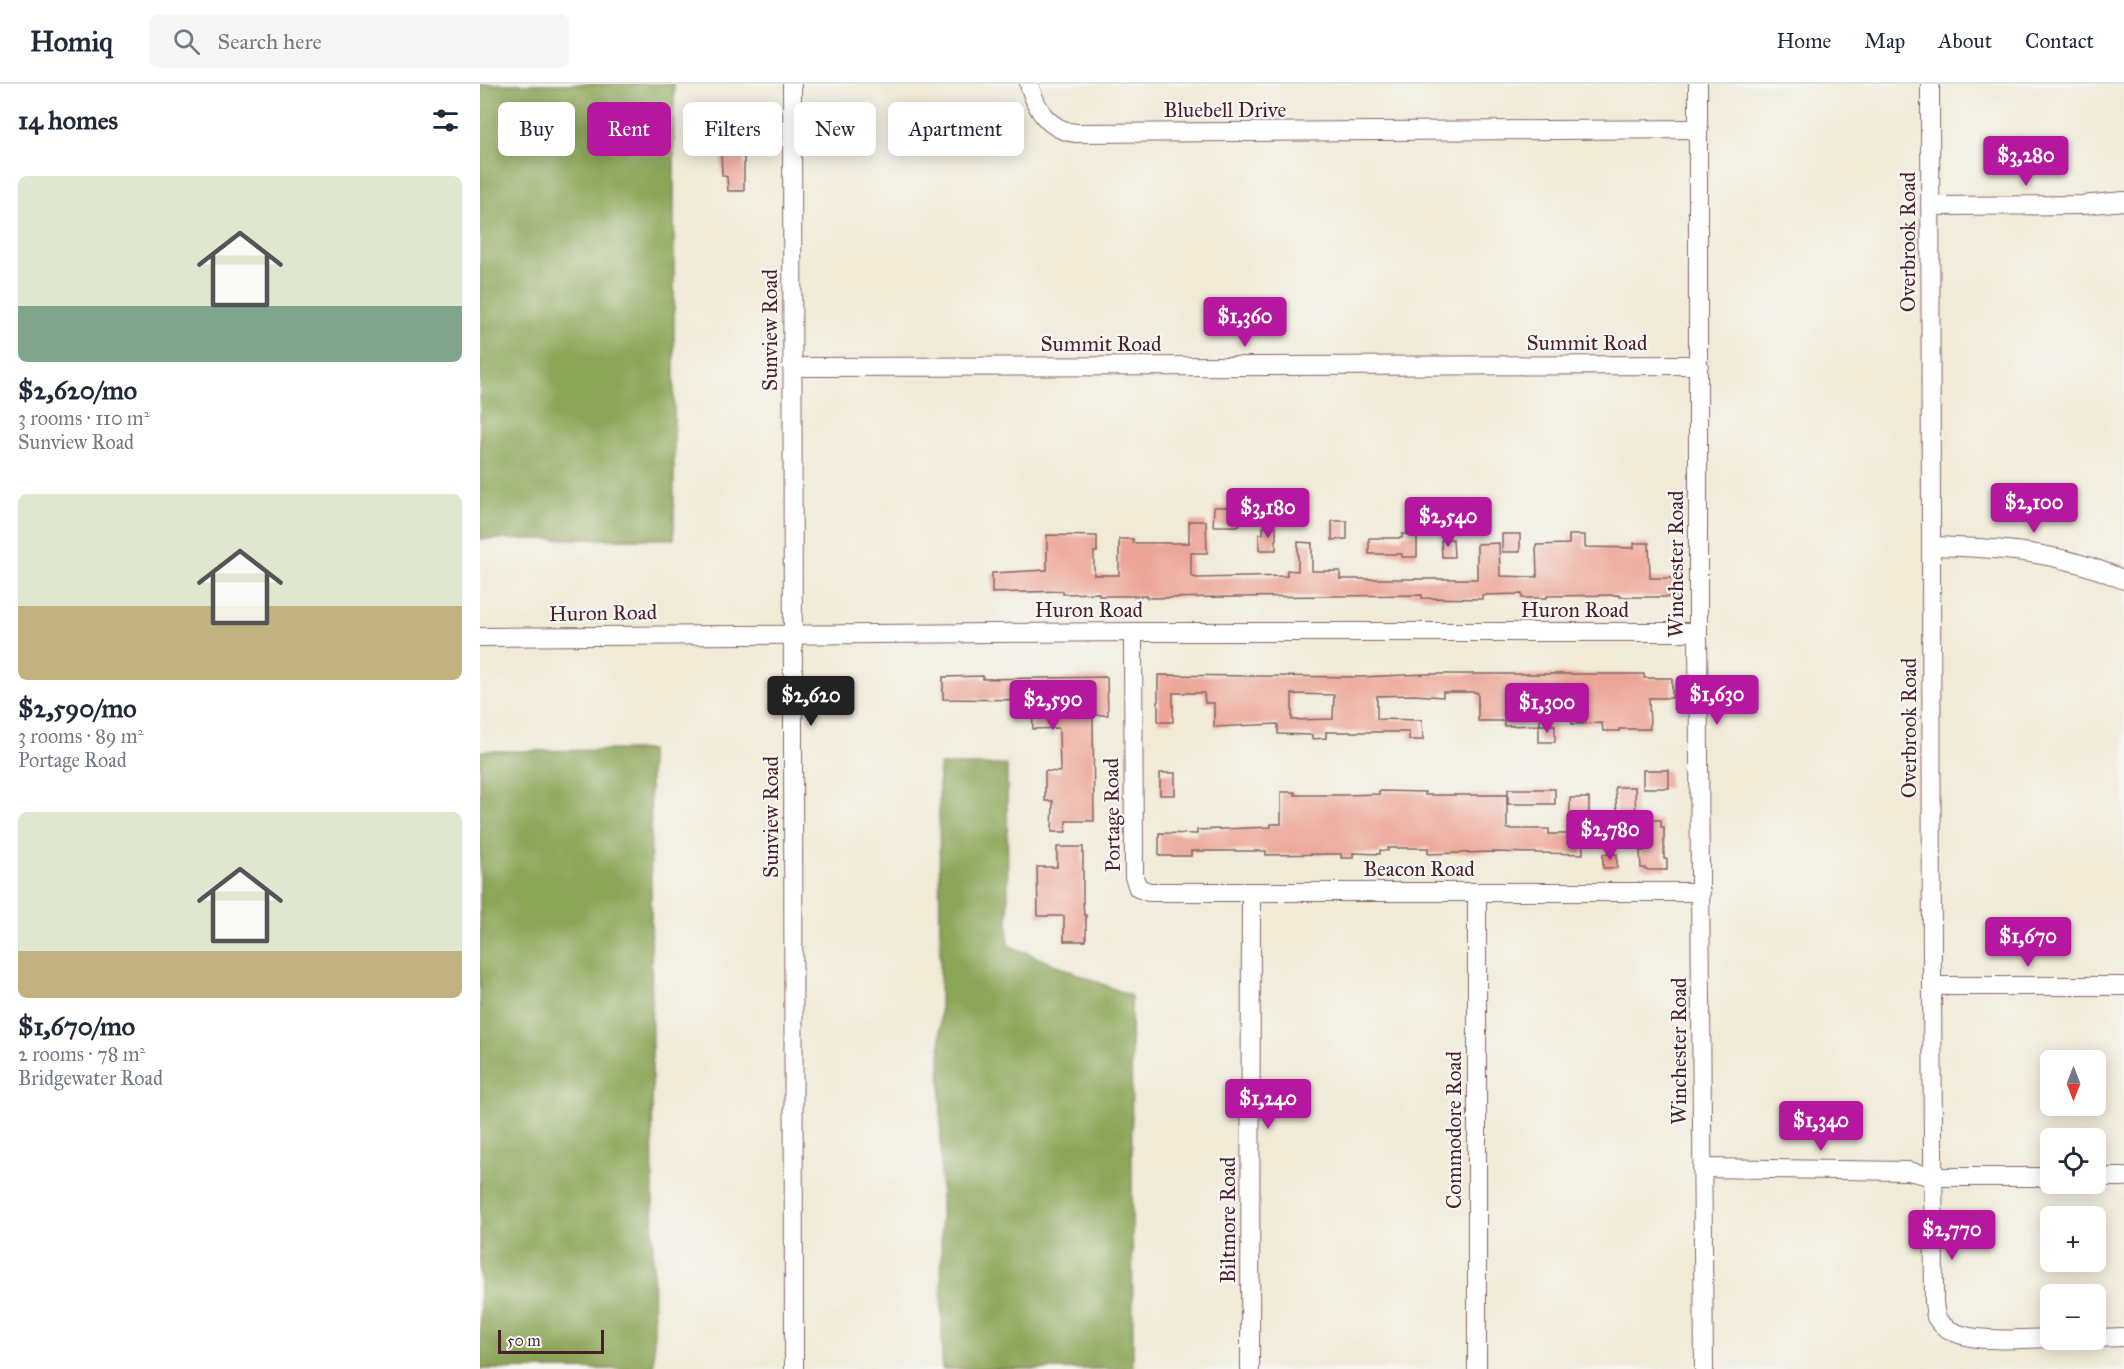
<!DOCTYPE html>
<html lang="en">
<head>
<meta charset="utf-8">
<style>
  body { margin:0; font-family:"IM FELL Great Primer",serif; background:#f6f6f7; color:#1f2937; height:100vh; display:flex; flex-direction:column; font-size:22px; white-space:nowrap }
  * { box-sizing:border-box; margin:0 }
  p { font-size:20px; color:#747a83 }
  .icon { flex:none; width:33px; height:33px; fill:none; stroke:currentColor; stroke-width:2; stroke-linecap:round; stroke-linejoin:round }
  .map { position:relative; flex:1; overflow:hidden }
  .details { display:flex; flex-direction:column; background:#fff; width:480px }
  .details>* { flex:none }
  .banner { position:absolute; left:18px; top:18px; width:570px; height:54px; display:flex; gap:12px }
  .needle { width:39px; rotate:180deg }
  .tools { position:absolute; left:1560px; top:966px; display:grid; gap:12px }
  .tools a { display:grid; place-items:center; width:66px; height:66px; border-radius:9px; background:#fff; box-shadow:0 3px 15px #0003; font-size:30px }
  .scale { position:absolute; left:18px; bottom:15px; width:106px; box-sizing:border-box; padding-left:6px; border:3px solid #4a1f2b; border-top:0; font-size:16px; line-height:21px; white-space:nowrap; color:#4a1f2b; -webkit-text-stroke:4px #f6f6f2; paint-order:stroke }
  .price { position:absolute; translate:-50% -51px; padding:0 14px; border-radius:6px; background:#b5179e; color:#fff; font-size:20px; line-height:39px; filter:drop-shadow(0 2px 3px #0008) }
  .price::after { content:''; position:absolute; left:50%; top:36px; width:18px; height:14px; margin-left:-9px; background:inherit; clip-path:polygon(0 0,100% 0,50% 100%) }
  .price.on { background:#222; color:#fff }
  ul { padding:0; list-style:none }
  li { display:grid; align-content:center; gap:12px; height:318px; padding:0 18px }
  li span { display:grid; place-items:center; height:186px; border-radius:9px; color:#555 }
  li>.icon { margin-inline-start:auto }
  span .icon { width:108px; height:108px; fill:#fffc; stroke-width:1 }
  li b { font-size:26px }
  h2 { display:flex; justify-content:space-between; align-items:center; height:72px; padding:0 18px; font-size:26px }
  .chip { padding:0 21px; border-radius:9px; background:#fff; box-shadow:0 3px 15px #0003; font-size:21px; line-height:54px }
  .chip.on { background:#b5179e; color:#fff }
  header { display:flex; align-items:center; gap:36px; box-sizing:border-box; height:84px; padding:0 30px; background:#fff; border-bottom:2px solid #e0e1e3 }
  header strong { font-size:28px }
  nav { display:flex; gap:33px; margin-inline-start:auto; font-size:21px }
  .search { width:420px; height:54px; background:#f6f6f7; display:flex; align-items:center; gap:15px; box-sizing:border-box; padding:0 21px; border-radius:9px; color:#747a83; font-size:22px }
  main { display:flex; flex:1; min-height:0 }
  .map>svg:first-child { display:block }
  .forest { fill:#8ca658; stroke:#6b6242; stroke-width:1.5 }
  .building { fill:#eca596; fill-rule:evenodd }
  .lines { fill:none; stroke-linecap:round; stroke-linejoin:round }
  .minor-casing { stroke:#846667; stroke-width:20 }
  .minor { stroke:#fff; stroke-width:18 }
  .labels { text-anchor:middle; stroke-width:4.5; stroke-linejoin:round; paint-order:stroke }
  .street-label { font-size:21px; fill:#4a1f2b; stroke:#f6f6f2 }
</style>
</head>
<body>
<header>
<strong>Homiq</strong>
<div class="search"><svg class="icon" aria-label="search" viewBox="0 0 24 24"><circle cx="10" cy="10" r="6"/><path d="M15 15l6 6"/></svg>Search here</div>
<nav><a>Home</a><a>Map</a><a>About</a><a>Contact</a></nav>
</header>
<main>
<section class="details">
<h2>14 homes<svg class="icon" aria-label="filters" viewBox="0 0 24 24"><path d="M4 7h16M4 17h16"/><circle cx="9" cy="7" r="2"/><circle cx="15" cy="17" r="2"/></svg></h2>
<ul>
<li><span style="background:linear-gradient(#dfe7d0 70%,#7fa58c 0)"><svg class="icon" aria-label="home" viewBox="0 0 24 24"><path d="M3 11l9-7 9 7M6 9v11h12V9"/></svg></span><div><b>$2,620/mo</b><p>3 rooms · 110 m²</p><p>Sunview Road</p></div></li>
<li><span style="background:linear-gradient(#dfe7d0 60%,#c2b280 0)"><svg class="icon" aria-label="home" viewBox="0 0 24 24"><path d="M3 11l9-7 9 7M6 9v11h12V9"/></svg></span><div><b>$2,590/mo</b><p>3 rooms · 89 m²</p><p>Portage Road</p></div></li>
<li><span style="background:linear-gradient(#dfe7d0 75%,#c2b280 0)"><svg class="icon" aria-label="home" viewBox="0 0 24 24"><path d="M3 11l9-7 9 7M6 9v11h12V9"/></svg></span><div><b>$1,670/mo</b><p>2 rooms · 78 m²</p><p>Bridgewater Road</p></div></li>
</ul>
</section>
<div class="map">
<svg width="1644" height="1285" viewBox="0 0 1644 1285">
  <rect width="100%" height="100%" fill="#f6f6f2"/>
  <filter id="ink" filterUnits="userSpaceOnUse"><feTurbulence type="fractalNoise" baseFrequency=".0167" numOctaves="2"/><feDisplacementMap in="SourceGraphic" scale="12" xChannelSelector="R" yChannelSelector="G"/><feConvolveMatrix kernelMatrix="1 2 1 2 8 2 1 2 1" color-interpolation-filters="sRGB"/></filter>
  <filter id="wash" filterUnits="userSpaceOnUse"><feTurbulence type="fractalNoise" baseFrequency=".008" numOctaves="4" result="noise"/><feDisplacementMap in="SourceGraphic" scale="24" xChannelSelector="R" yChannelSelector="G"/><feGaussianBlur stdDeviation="1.35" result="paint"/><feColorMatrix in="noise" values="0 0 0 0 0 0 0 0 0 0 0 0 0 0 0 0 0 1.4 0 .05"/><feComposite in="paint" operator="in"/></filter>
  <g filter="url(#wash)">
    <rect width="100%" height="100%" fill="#f0ead7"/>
    <g class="forest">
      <rect x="0" y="0" width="194" height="455"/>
      <polygon points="170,666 174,1285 0,1285 0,667"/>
      <polygon points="459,681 527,681 528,861 651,912 653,1285 462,1285"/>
    </g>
    <g id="blocks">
      <g class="building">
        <polygon points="241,67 264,69 264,107 248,107 247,93 242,91"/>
        <polygon points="734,423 760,423 759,442 733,442"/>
        <polygon points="709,437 726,437 727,469 711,469 711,492 717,494 807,492 807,486 818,487 818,458 832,459 832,487 860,487 860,495 997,495 997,460 1019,459 1020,492 1057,493 1056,461 1089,460 1089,451 1105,451 1105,463 1154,464 1154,459 1169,459 1170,494 1197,494 1197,513 1139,513 1139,511 1067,512 1067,514 1042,514 1042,510 1002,511 1002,515 942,514 942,511 667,514 667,512 619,512 619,509 583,510 583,507 512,509 512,489 567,486 567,451 617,452 617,468 614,468 614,491 639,491 639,455 653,455 653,459 709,459"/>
        <polygon points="852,437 867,437 867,455 852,456"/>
        <polygon points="783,443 796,443 796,466 779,466 779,450 783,450"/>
        <polygon points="922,450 937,450 937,473 922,473 922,470 889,470 889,454 922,454"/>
        <rect x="1022" y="450" width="18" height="18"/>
        <polygon points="973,455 974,473 962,473 961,456"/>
        <path d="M946 590H1164V594H1192V614H1169L1170 645H1139V647H1123L1122 639 1092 640 1091 608 1060 609V641L1024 642V637H998V609L995 608H963V613L934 611 897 612V635L942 636 943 656H929V648H846V654L832 655V651L798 650V640L734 643V619H725L724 609H693V638H678V591L881 593ZM812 610 854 611 853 635 812 636Z"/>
        <polygon points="503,592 503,595 627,593 628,631 613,631 614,737 586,737 586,748 572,748 573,717 565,717 565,687 580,688 579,646 578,644 553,645 552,616 463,615 463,593"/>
        <rect x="1059" y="641" width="16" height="17"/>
        <rect x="1163" y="686" width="26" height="18"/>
        <rect x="680" y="689" width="15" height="22"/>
        <polygon points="1135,703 1155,703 1156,741 1138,741"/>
        <rect x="1028" y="705" width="47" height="15"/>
        <polygon points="899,707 945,708 945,711 1027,711 1027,745 1069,745 1069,750 1090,750 1090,714 1109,714 1109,730 1102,730 1103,770 1013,768 948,770 948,764 908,764 908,767 900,766 900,770 873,769 873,774 861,774 861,770 852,770 786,771 786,767 711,767 711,772 679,772 679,749 717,750 717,746 791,743 791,740 801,740 801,708 815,708 815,711 866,711 899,710"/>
        <polygon points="1164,736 1181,736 1181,743 1184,743 1184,775 1187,775 1187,786 1165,786 1165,784 1161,784 1160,767 1164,767"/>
        <polygon points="577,763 603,763 603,817 604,831 606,831 606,857 584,857 584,832 558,832 557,783 577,783"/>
        <rect x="1123" y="770" width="14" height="14"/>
      </g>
    </g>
  </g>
  <g filter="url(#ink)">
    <use href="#blocks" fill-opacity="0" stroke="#846667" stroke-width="1.5"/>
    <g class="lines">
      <defs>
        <g id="minor">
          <polyline points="312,0 314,1285"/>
          <path d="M549 0C556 25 568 46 596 49L1219 45"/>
          <polyline points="1218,0 1218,548 1224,1285"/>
          <path d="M1450 0 1452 902 1454 1219C1455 1223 1455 1229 1456 1233 1473 1264 1541 1254 1570 1254"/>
          <polyline points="1450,122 1602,121 1644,117"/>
          <polyline points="312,283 1219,281"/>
          <path d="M1451 462C1520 464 1580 467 1644 496"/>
          <polyline points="653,548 654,793 658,804 669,808 1221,808"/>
          <polyline points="0,553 653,548 1218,548"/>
          <polyline points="1452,902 1644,902"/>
          <polyline points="1222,1084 1428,1087 1454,1093 1570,1093"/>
          <polyline points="1616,1093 1644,1093"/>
          <polyline points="1616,1254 1644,1253"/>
          <polyline points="770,1285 771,808"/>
          <polyline points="997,1285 997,808"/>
        </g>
      </defs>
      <use href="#minor" class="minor-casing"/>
      <use href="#minor" class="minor"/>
    </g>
  </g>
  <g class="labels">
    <g class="street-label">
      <text x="745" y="33">Bluebell Drive</text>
      <text transform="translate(1428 158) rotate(-90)" y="7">Overbrook Road</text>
      <text transform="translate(290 246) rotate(-90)" y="7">Sunview Road</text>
      <text x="1107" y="266">Summit Road</text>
      <text x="621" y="267">Summit Road</text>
      <text transform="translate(1196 480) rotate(-90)" y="7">Winchester Road</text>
      <text x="609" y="533">Huron Road</text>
      <text x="1095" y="533">Huron Road</text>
      <text transform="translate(123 529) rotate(-1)" y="7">Huron Road</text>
      <text transform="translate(1429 644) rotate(-90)" y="7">Overbrook Road</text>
      <text transform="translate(632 731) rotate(-91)" y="7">Portage Road</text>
      <text transform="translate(291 733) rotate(-90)" y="7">Sunview Road</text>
      <text x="939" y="792">Beacon Road</text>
      <text transform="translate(1199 967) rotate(-90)" y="7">Winchester Road</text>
      <text transform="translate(974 1046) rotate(-90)" y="7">Commodore Road</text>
      <text transform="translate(748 1136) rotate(-90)" y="7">Biltmore Road</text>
    </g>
  </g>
</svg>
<div class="tools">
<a><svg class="needle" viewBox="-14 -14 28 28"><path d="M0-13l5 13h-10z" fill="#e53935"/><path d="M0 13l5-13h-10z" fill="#747a83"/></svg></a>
<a><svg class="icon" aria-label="locate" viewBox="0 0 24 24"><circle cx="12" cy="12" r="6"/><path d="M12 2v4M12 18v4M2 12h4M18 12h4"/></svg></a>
<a>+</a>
<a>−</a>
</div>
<div class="scale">50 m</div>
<b class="price" style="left:1546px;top:103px">$3,280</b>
<b class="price" style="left:765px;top:264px">$1,360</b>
<b class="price" style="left:1554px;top:450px">$2,100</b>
<b class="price" style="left:788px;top:455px">$3,180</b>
<b class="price" style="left:968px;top:464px">$2,540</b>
<b class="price" style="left:1237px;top:642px">$1,630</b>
<b class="price on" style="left:331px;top:643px">$2,620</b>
<b class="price" style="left:573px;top:647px">$2,590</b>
<b class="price" style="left:1067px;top:650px">$1,300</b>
<b class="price" style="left:1130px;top:777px">$2,780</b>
<b class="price" style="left:1548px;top:884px">$1,670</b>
<b class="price" style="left:788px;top:1046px">$1,240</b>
<b class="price" style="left:1341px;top:1068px">$1,340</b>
<b class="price" style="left:1472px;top:1177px">$2,770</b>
<div class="banner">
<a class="chip">Buy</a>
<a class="chip on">Rent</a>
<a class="chip">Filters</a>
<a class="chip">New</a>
<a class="chip">Apartment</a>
</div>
</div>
</main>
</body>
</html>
